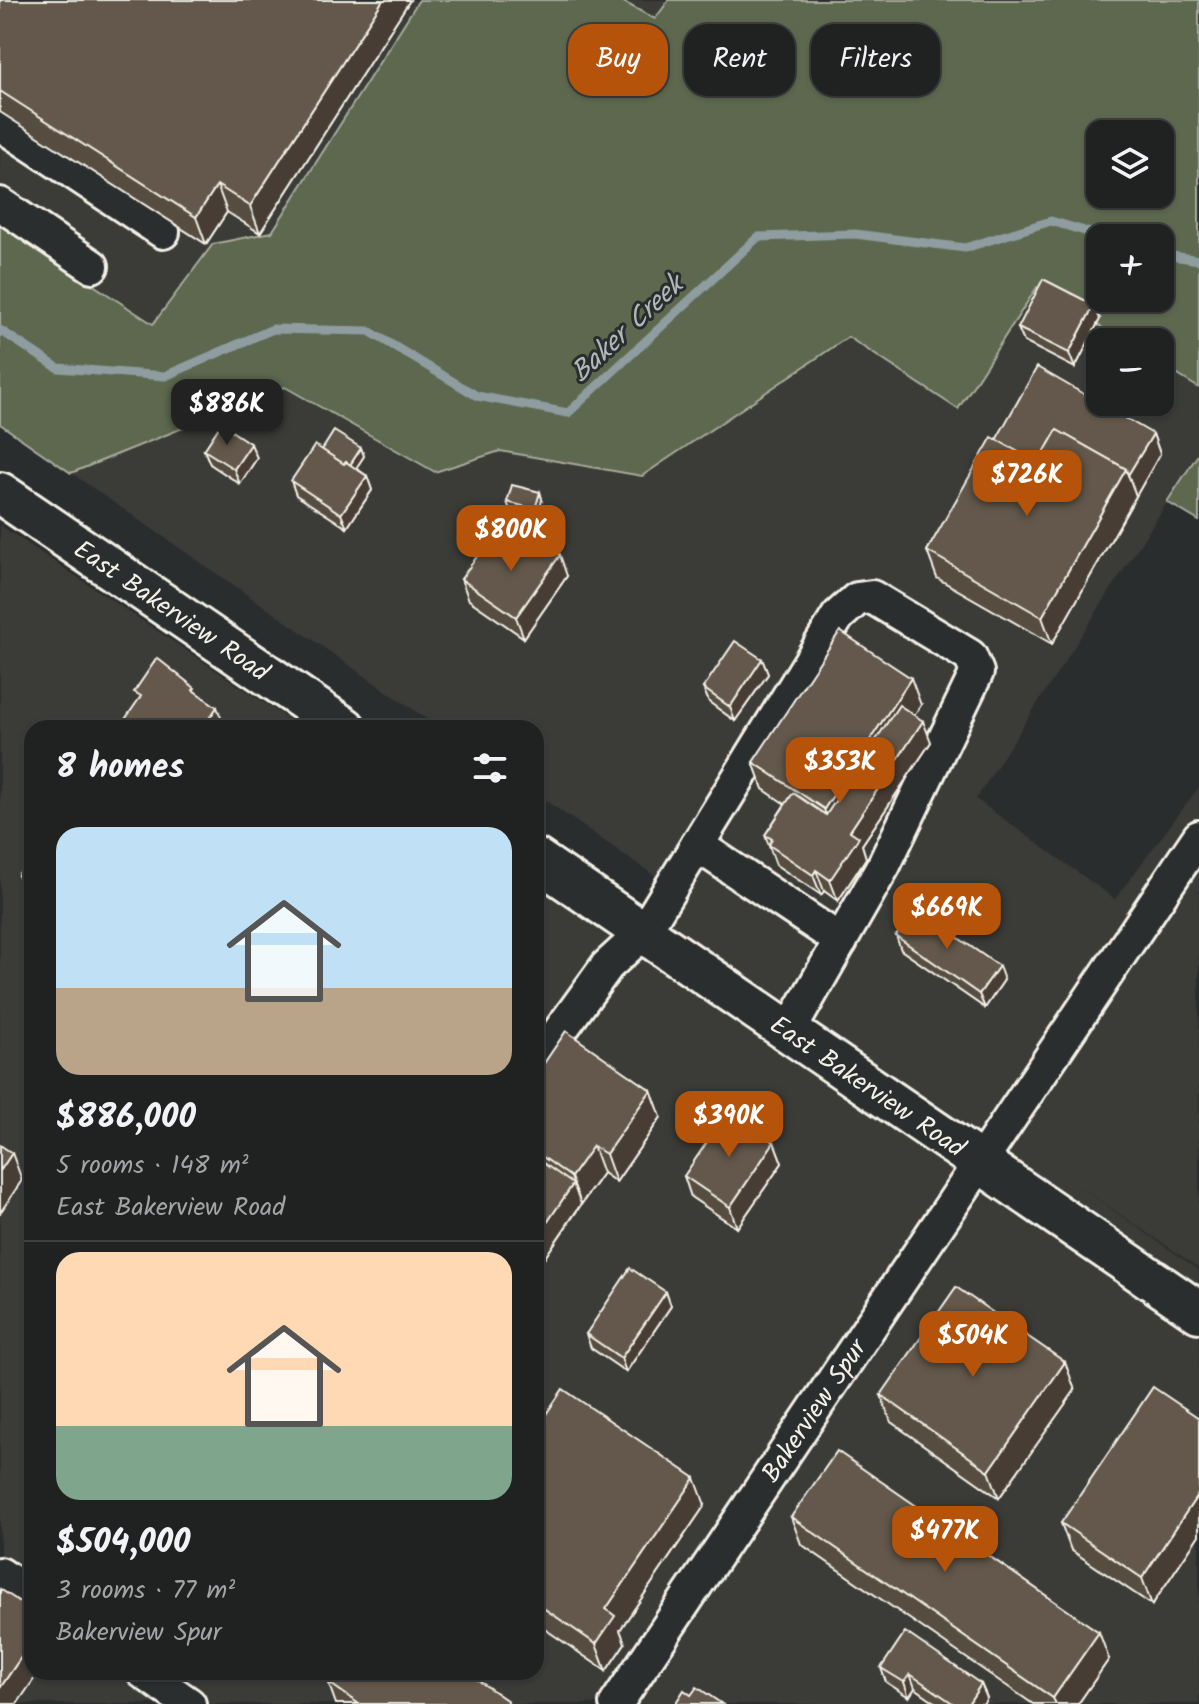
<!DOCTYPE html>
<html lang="en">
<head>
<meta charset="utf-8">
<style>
  body { margin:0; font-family:Kalam,sans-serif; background:#282a2a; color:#f1f3f6; height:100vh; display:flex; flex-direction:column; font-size:30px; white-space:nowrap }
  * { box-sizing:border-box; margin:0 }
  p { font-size:26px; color:#a2a4a5 }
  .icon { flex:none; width:44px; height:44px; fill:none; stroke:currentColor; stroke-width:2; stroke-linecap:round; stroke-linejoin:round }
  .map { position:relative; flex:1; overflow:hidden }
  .details { position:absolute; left:24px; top:720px; width:520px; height:960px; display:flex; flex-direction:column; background:#202222; border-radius:24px; box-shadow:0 2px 6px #0004,0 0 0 2px #3d3f40 }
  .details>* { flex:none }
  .top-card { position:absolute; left:568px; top:24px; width:510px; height:72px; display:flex; gap:16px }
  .fabs { position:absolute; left:1086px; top:120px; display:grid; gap:16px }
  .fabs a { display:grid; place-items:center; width:88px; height:88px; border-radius:16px; background:#202222; box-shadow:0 2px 6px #0004,0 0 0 2px #3d3f40; font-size:40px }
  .price { position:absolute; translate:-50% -68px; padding:0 18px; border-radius:16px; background:#b45309; color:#fff; font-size:26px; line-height:52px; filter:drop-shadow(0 2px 4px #0008) }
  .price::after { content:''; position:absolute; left:50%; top:48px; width:24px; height:18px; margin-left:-12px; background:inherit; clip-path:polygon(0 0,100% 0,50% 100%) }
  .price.current { background:#222; color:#fff }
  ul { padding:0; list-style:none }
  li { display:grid; align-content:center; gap:16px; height:424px; padding:0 32px }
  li+li { border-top:2px solid #3d3f40 }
  li span { display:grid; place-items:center; height:248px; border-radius:24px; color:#555 }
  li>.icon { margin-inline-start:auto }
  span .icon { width:144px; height:144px; fill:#fffc; stroke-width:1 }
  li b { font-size:34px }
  h2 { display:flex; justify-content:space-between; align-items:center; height:96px; padding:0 32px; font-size:34px }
  .chip { padding:0 28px; border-radius:24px; background:#202222; box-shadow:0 2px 6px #0004,0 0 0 2px #3d3f40; font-size:28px; line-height:72px }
  .chip.current { background:#b45309; color:#fff }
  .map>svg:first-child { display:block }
  .built { fill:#3b3a37 }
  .green { fill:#5d684f; stroke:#a8ac9c; stroke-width:2; fill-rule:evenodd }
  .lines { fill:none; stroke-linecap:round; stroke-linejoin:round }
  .stream { stroke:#8f9ca0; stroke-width:9 }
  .minor-casing { stroke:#f4f1e8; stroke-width:38 }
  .major-casing { stroke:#f4f1e8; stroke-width:46 }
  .minor { stroke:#2a2d2e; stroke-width:32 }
  .major { stroke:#2a2d2e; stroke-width:40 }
  .wall { fill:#564d40; stroke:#f4f1e8; stroke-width:2 }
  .shaded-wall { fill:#463e34; stroke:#f4f1e8; stroke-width:2 }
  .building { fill:#64594b; stroke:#f4f1e8; stroke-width:2 }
  .labels { text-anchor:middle; stroke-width:6; stroke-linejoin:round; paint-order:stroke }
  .street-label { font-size:26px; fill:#f4f1e8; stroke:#2a2d2e }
  .water-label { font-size:28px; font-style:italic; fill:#b1b8b8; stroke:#2a2d2e }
</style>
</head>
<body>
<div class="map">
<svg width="1199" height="1704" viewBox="0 0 1199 1704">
  <rect width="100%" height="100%" fill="#2a2d2e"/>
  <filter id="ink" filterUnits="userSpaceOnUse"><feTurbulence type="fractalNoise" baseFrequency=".0125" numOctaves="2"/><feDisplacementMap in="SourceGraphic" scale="16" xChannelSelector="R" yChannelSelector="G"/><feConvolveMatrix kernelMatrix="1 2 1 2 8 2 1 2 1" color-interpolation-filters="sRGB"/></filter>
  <g filter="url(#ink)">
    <g class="built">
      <polygon points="0,0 419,0 272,232 213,244 152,324 0,224"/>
      <polygon points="620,0 669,0 656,19"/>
      <polygon points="1037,287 1125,342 1100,342 1100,402 1160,402 1160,364 1199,388 1199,453 976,799 1115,899 1199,787 1199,1268 1077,1185 1199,1270 1199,1704 0,1704 0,525 302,728 32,728 32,1672 536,1672 536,886 614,938 655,876 536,794 536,728 440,728 71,473 285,387 435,472 500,451 642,476 848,337 958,409"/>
    </g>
    <g class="green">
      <path d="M419 0H620L655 19 669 0H1199V388L1160 364V342H1125L1037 287 958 409 848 337 642 476 500 451 435 472 285 387 71 473 0 424V224L153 324 213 244 272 232ZM1100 134H1160V194H1100ZM1100 238H1160V298H1100Z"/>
      <polygon points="1199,453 1199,521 1167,502"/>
    </g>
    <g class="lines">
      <g class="stream">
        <polyline points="1160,254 1199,260"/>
        <polyline points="0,330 58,368 165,376 273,329 369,331 477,396 568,413 758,237 855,234 965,248 1051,221 1108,238"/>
      </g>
      <defs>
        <g id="minor">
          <polyline points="0,124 163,232"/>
          <polyline points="0,204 92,266"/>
          <polyline points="697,845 841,941"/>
          <polyline points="536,1064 607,966 643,933 838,616 857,599 872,597 970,656 977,672 884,865 788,1033"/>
          <polyline points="0,1574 32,1596"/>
          <polyline points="143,1672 189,1704"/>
          <path id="s1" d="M616 1704 1199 837"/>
        </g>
        <g id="major">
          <path id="s2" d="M0 493 345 728"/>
          <path id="s3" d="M536 859 1199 1312"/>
        </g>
      </defs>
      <use href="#minor" class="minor-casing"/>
      <use href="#major" class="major-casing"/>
      <use href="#minor" class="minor"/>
      <use href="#major" class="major"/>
    </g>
    <g class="wall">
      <polygon points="0,0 410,0 260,233 227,212 206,244 0,112"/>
      <polygon points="1100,319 1075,368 1024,342 1018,328"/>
      <polygon points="1153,434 1160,454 1052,644 937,578 927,551 996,440"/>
      <polygon points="361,448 364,456 356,468 367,476 372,490 347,528 296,495 291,481 322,450"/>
      <polygon points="204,450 257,458 240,484 210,464"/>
      <polygon points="540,492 542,499 538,516 510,510 507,502"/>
      <polygon points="512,557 567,576 524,638 469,600 461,579"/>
      <polygon points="762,659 768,674 735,721 709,702 703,688"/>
      <polygon points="921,705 914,715 931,742 862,845 866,858 838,901 824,891 821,895 776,865 765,835 785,804 763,789 753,762"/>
      <polygon points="32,856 32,900 26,896 18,875"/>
      <polygon points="896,936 1004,980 985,1008 901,950"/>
      <polygon points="536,1075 651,1090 661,1117 616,1182 603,1173 537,1269"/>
      <polygon points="774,1142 782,1163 737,1228 691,1197 684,1176"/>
      <polygon points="666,1292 671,1306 626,1372 591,1348 586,1334"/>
      <polygon points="1075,1390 999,1498 891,1422 881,1395"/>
      <polygon points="1199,1418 1199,1535 1152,1605 1071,1550 1061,1523"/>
      <polygon points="536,1429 705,1505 620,1630 625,1643 606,1671 536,1623"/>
      <polygon points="791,1517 1109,1659 1078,1704 1033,1704 801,1544"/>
      <polygon points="881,1668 981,1684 987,1698 983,1704 938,1704 915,1688 909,1697 886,1682"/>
      <polygon points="328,1682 509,1704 336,1704"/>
    </g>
    <g class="shaded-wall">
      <polygon points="383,0 410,0 260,233 250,206"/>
      <polygon points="217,185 227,212 206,244 196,217"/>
      <polygon points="1094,305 1100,319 1075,368 1069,353"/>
      <polygon points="1153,434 1160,454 1136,496 1128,475"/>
      <polygon points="251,444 257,458 240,484 234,469"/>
      <polygon points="361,448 364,456 349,479 346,471"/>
      <polygon points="1126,469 1136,496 1052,644 1042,617"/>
      <polygon points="367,476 372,490 347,528 341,514"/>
      <polygon points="540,492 542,499 538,516 535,509"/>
      <polygon points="560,555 567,576 524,638 516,617"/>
      <polygon points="762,659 768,674 735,721 730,707"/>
      <polygon points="911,678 921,705 833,836 824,809"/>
      <polygon points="217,707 225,728 203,728"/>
      <polygon points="923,721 931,742 862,845 866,858 838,901 830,880 850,831"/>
      <polygon points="816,870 824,891 821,895 813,875"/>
      <polygon points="999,966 1004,980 985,1008 979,994"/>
      <polygon points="651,1090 661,1117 616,1182 606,1154"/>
      <polygon points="774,1142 782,1163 737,1228 730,1207"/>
      <polygon points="593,1146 603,1173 581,1204 571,1177"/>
      <polygon points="12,1153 22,1180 0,1213 0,1171"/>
      <polygon points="573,1184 581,1204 537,1269 536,1239"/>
      <polygon points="666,1292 671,1306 626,1372 621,1358"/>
      <polygon points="1065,1362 1075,1390 999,1498 989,1471"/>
      <polygon points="695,1478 705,1505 620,1630 625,1643 606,1671 596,1644 606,1609"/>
      <polygon points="1199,1493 1199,1535 1152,1605 1142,1578"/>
      <polygon points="1099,1632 1109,1659 1078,1704 1056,1704 1053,1698"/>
      <polygon points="32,1641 32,1672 39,1672 17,1704 0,1704 0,1688"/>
      <polygon points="910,1674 915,1688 909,1697 904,1682"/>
      <polygon points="981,1684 987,1698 983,1704 968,1704"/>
    </g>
    <g class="building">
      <polygon points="0,0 383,0 250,206 217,185 196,217 0,91"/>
      <polygon points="1043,279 1094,305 1069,353 1018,328"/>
      <polygon points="1037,367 1153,434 1128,475 1126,469 1057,430 1038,463 996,440"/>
      <polygon points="221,424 251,444 234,469 204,450"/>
      <polygon points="1057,430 1126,469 1042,617 927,551 992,437 1038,463"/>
      <polygon points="334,431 361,448 350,465 346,462 344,464 322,450"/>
      <polygon points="315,445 344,464 346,462 367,476 341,514 291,481"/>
      <polygon points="512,485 540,492 535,509 507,502"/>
      <polygon points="529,533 560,555 516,617 461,579 488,541 512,557"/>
      <polygon points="840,631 911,678 824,809 753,762"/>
      <polygon points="735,641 762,659 730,707 703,688"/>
      <polygon points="157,658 195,688 193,690 217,707 203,728 119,728 141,696 134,692"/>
      <polygon points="899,705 923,721 850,831 859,837 830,880 816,870 813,875 769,845 772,839 765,835 793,793 826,815"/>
      <polygon points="32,856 32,884 18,875"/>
      <polygon points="915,908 999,966 979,994 896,936"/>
      <polygon points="566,1031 651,1090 606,1154 593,1146 571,1177 536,1152 536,1075"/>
      <polygon points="728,1111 774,1142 730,1207 684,1176"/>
      <polygon points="0,1145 12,1153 0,1171"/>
      <polygon points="536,1158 573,1184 536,1239"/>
      <polygon points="630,1268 666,1292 621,1358 586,1334"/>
      <polygon points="956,1287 1065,1362 989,1471 881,1395"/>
      <polygon points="1153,1387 1199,1418 1199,1493 1142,1578 1061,1523"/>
      <polygon points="563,1389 695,1478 606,1609 615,1616 596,1644 536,1603 536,1429"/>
      <polygon points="837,1451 1099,1632 1053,1698 791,1517"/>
      <polygon points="0,1589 32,1610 32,1641 0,1688"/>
      <polygon points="905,1632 981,1684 968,1704 954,1704 910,1674 904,1682 881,1668"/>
      <polygon points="335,1672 466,1672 508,1701 506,1704 359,1704 328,1682"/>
      <polygon points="697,1687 722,1704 675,1704 684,1690 691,1695"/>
    </g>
  </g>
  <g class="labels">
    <g class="street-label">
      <text dy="9" stroke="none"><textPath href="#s2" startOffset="208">East Bakerview Road</textPath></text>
      <text dy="9" stroke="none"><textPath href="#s3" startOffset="402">East Bakerview Road</textPath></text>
      <text dy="9" stroke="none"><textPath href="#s1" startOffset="354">Bakerview Spur</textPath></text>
    </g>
    <g class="water-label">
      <text transform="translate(626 328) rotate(-43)" y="10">Baker Creek</text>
    </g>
  </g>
</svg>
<div class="fabs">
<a><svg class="icon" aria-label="layers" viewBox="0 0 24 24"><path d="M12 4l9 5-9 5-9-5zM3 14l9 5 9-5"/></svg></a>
<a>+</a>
<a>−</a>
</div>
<b class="price current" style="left:227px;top:447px">$886K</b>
<b class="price" style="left:1027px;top:518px">$726K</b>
<b class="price" style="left:511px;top:573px">$800K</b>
<b class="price" style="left:840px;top:805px">$353K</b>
<b class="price" style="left:947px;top:951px">$669K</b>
<b class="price" style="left:729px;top:1159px">$390K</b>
<b class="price" style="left:973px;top:1379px">$504K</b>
<b class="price" style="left:945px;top:1574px">$477K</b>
<div class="top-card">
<a class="chip current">Buy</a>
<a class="chip">Rent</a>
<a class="chip">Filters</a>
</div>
<section class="details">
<h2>8 homes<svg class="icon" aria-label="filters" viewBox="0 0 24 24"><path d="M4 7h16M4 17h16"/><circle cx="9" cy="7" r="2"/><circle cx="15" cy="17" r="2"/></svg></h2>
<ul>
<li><span style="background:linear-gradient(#bfe0f5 65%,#b9a48a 0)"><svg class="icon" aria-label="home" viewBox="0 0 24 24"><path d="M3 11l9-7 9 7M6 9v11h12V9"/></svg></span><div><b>$886,000</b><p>5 rooms · 148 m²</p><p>East Bakerview Road</p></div></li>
<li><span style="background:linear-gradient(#ffd9b3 70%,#7fa58c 0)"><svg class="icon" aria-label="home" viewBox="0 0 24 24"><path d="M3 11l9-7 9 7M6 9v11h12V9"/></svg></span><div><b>$504,000</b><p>3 rooms · 77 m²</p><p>Bakerview Spur</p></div></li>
</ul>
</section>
</div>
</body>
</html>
